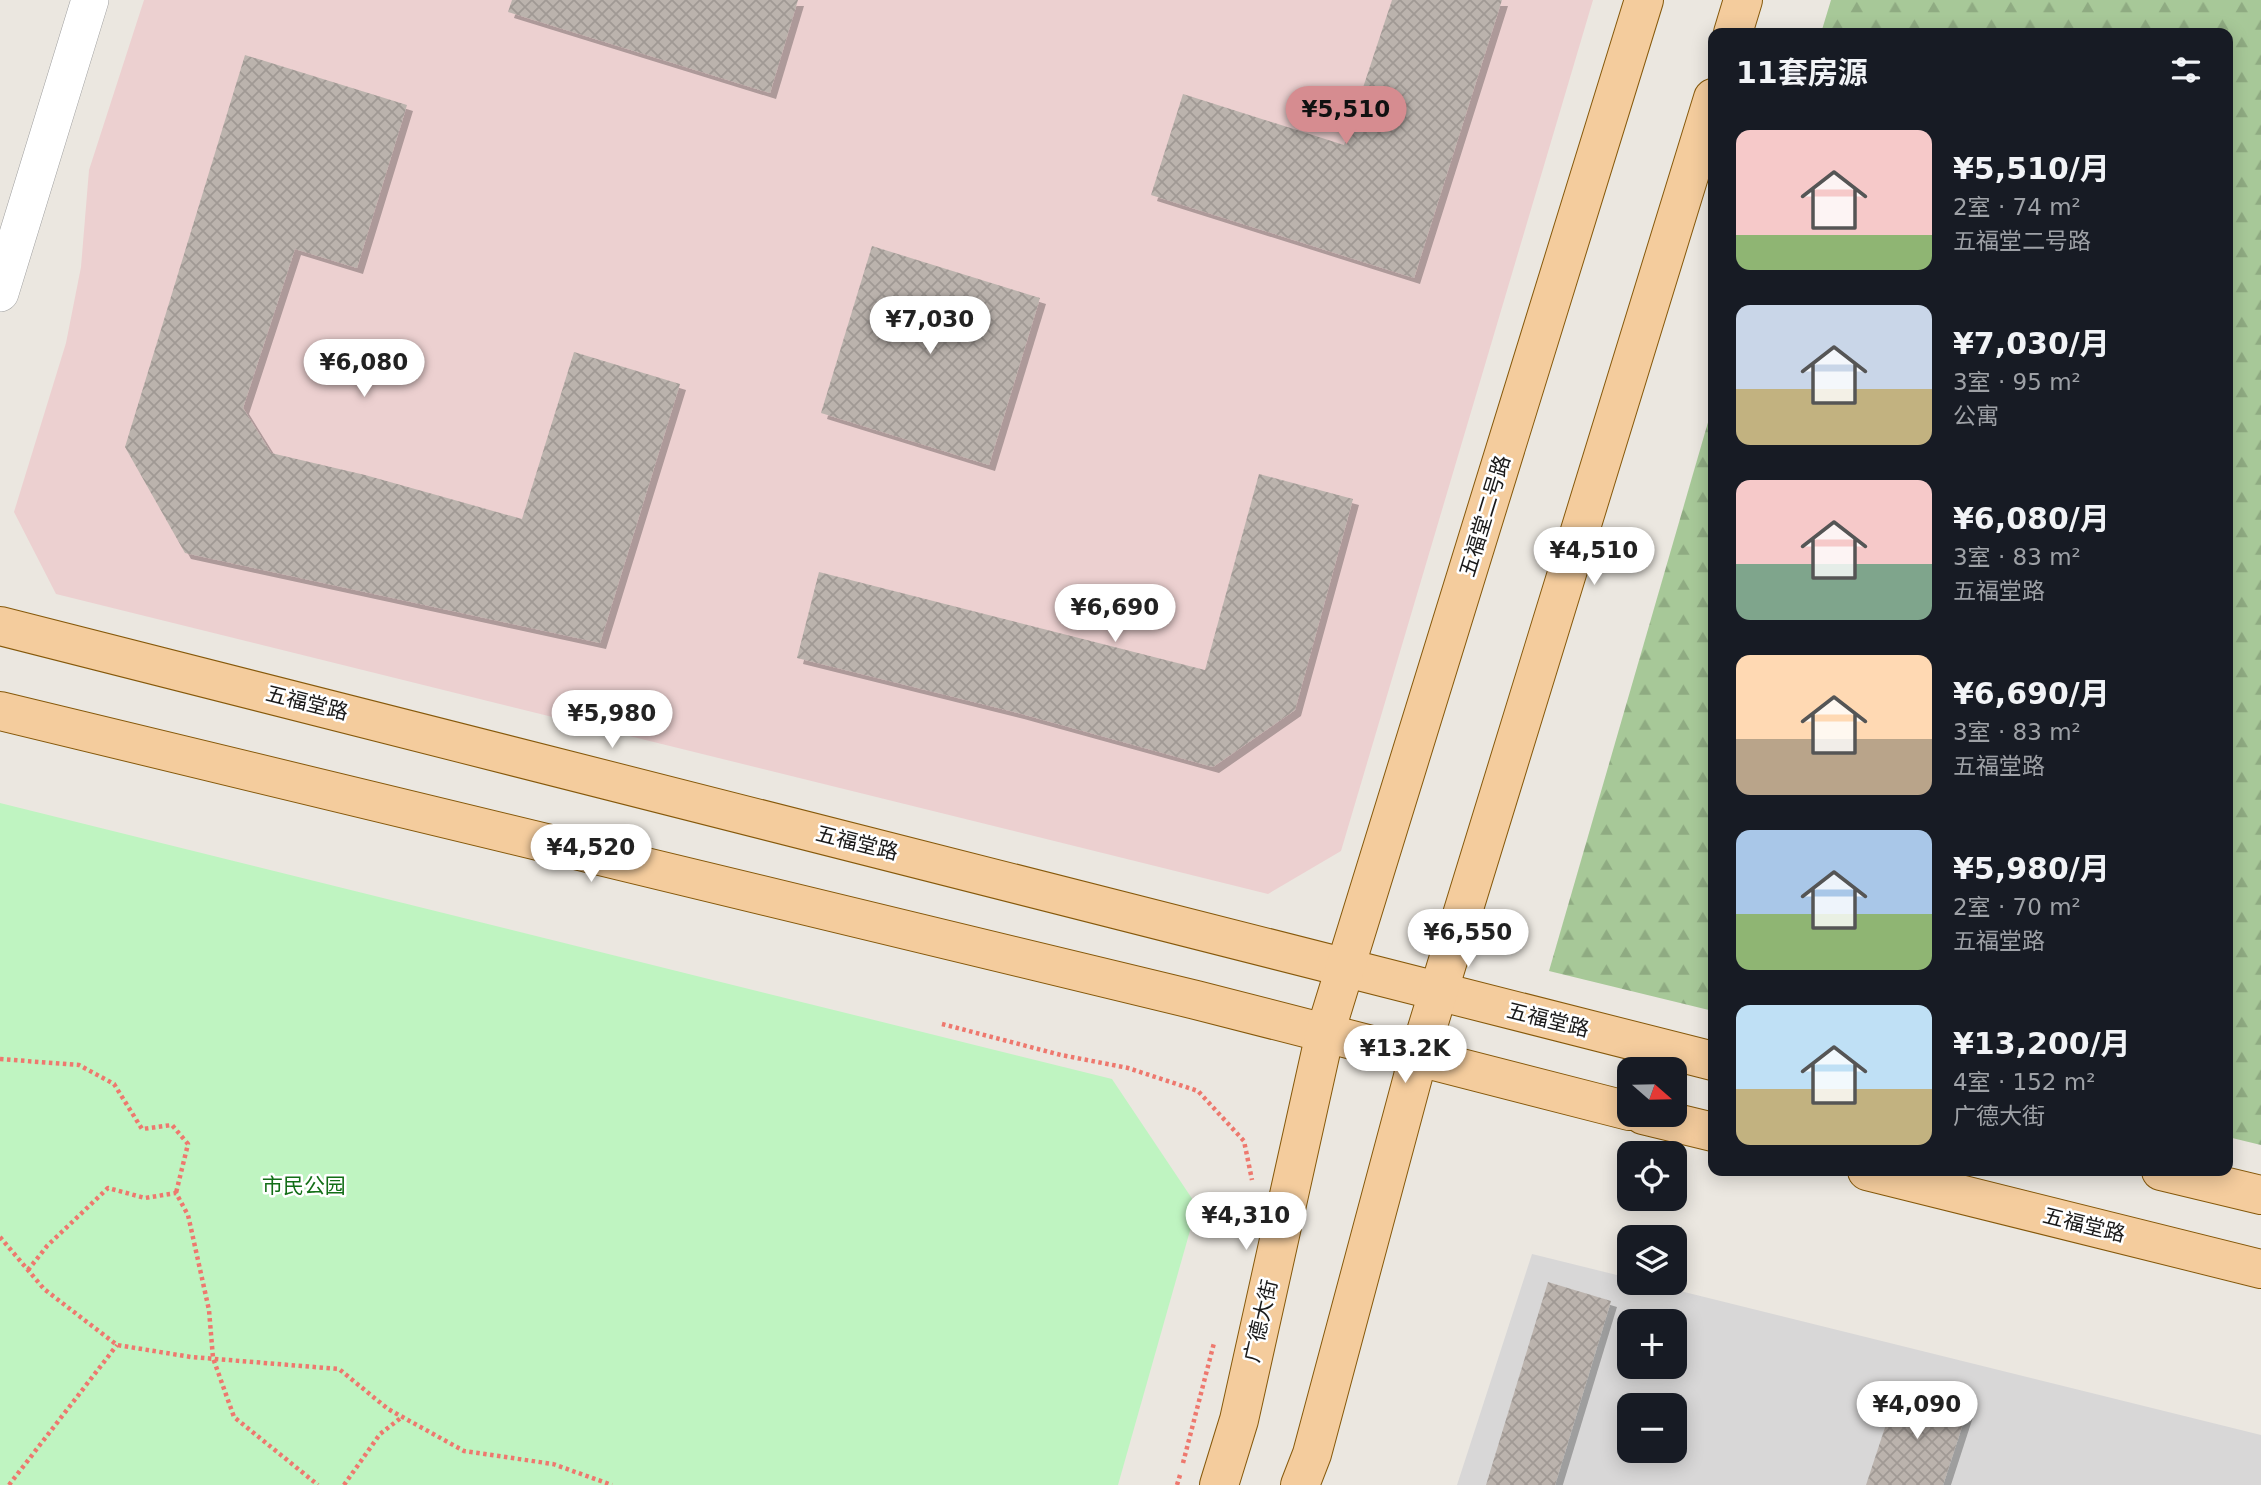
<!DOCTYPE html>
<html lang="zh">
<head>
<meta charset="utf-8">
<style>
  body { margin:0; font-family:"DejaVu Sans","Noto Sans SC",sans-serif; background:#242831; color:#f1f3f6; height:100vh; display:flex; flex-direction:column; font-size:26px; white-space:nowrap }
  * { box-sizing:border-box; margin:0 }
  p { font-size:23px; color:#9ea1a6 }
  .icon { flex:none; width:38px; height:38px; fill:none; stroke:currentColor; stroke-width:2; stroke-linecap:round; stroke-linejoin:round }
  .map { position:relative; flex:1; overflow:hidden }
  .side { position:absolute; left:1708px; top:28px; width:525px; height:1148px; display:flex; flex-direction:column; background:#171b24; border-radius:14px; box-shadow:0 4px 18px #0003 }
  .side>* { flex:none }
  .needle { width:46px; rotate:110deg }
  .fabs { position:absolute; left:1617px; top:1057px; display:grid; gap:14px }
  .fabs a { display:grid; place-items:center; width:70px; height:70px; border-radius:14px; background:#171b24; box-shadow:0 4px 18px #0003; font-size:35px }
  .price { position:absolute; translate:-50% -60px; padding:0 16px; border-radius:24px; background:#fff; color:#222; font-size:23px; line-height:46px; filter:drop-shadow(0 2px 4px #0008) }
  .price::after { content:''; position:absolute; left:50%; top:42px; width:21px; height:16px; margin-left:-10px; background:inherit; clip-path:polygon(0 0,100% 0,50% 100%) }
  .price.selected { background:#d68c90; color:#111 }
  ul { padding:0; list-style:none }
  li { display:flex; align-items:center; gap:21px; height:175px; padding:0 28px }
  li span { display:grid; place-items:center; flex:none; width:196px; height:140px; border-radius:14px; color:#555 }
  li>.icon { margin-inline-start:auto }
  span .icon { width:84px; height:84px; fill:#fffc; stroke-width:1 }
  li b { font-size:30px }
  h2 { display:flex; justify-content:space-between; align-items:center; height:84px; padding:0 28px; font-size:30px }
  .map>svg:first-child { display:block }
  .residential { fill:#d8d7d7; fill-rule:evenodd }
  .commercial { fill:#ecd0d0 }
  .forest { fill:url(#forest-firs) }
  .park { fill:#bff4c1 }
  .building { fill:url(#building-cross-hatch); filter:url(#shadow) }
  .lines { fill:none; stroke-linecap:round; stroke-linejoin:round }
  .minor-casing { stroke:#9e9e9e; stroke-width:38 }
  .major-casing { stroke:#86590b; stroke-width:40 }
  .path { stroke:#ee786e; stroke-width:4.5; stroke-dasharray:3.5 3.5; stroke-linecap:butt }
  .minor { stroke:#fff; stroke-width:37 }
  .major { stroke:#f4cc9d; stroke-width:38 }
  .labels { text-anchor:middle; stroke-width:5; stroke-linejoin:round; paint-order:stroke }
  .street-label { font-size:21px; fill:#1a1a1a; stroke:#fff }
  .park-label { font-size:21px; fill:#136e17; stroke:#fff }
</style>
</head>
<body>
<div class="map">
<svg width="2261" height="1485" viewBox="0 0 2261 1485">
  <defs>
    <pattern id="forest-firs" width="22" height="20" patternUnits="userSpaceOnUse" patternTransform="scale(1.75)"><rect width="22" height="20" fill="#a7c898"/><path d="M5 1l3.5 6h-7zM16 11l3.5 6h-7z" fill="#8fab82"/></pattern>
    <pattern id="building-cross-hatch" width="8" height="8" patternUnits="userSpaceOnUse" patternTransform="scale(1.75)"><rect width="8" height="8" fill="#bbb3ad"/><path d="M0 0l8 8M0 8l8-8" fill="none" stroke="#a09994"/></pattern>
    <filter id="shadow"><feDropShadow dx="6" dy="6" stdDeviation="0" flood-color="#0004"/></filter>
  </defs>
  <rect width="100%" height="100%" fill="#ebe7e0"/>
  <path class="residential" d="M1532 1254 1629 1278V1283H1648L2261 1435V1485H1457ZM1629 1321H1675V1367H1629ZM1629 1405H1675V1451H1629Z"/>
  <polygon class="commercial" points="144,0 1593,0 1341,851 1268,894 56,594 14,512 66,343 81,267 89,170"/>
  <g class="forest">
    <polygon points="1831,0 2261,0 2261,1145 2228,1137 2228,33 1821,33"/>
    <polygon points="1713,405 1713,1011 1549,971"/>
  </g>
  <polygon class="park" points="0,803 1112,1079 1197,1206 1118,1485 0,1485"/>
  <g class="building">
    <polygon points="512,0 798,0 770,93 508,12"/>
    <polygon points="1392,0 1502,0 1414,278 1151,195 1183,94 1344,145"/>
    <polygon points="245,55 407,105 357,268 295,249 243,408 271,453 365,475 522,519 574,352 680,384 600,643 185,553 125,447"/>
    <polygon points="872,246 1040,298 989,465 821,413"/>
    <polygon points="1259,474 1353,499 1295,710 1213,767 1018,713 797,658 819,572 1205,670"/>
    <polygon points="1548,1282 1611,1301 1555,1485 1486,1485"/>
    <polygon points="1899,1385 1968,1408 1943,1485 1866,1485"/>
  </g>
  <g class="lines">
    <defs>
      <polyline id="minor" points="0,293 90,0"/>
      <g id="major">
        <polyline points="1733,33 1743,0"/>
        <polyline points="0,626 1713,1061"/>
        <polyline points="0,711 1196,1000 1629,1111"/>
        <polyline points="1643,1115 1713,1132"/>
        <polyline points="1867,1171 2261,1269"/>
        <polyline points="2161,1171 2261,1195"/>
        <polyline points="1219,1485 1239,1420 1325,1033 1644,0"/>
        <polyline points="1300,1485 1312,1454 1418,1058 1713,98"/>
      </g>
    </defs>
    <use href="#minor" class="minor-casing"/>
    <use href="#major" class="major-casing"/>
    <g class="path">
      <polyline points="942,1024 1061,1055 1128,1068 1198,1091 1244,1141 1252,1180"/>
      <polyline points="0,1059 79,1065 114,1084 142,1129 172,1125 188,1144 176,1193"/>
      <polyline points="0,1237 44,1289 117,1345 191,1357 339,1369 388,1409 464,1451 553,1464 612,1485"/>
      <polyline points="28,1270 47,1246 108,1188 145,1198 176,1193 188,1215 209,1310 213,1358 234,1417 318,1485"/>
      <polyline points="1183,1463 1214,1343"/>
      <polyline points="9,1485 117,1345"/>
      <polyline points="344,1485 380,1434 402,1417"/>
      <polyline points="1177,1485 1180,1475"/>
    </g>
    <use href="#minor" class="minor"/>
    <use href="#major" class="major"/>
  </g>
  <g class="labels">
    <g class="street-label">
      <text transform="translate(1485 516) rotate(-73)" y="7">五福堂二号路</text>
      <text transform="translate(307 703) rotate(14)" y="7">五福堂路</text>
      <text transform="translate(857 843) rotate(14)" y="7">五福堂路</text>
      <text transform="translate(1548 1020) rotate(14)" y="7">五福堂路</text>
      <text transform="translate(2084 1225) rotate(14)" y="7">五福堂路</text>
      <text transform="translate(1261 1321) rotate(-77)" y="7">广德大街</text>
    </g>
    <g class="park-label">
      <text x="304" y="1193">市民公园</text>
    </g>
  </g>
</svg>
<div class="fabs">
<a><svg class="needle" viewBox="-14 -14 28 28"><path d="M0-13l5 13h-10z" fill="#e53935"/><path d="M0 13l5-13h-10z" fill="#9ea1a6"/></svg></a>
<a><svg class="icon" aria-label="locate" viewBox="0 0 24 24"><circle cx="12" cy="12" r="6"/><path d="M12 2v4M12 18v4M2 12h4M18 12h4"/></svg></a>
<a><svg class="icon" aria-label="layers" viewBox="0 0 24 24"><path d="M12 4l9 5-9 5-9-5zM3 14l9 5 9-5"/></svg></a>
<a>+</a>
<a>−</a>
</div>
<b class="price selected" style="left:1346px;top:146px">¥5,510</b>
<b class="price" style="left:930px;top:356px">¥7,030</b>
<b class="price" style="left:364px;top:399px">¥6,080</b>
<b class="price" style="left:1594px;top:587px">¥4,510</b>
<b class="price" style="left:1115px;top:644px">¥6,690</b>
<b class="price" style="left:612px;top:750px">¥5,980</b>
<b class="price" style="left:591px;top:884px">¥4,520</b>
<b class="price" style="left:1468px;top:969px">¥6,550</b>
<b class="price" style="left:1405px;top:1085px">¥13.2K</b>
<b class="price" style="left:1246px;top:1252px">¥4,310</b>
<b class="price" style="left:1917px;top:1441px">¥4,090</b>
<section class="side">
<h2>11套房源<svg class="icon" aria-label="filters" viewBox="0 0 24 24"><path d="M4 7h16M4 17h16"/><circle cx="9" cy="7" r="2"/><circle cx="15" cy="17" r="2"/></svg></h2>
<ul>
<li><span style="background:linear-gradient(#f6c9c9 75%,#8fb573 0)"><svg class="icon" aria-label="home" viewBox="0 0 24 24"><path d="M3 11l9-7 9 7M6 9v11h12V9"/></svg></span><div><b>¥5,510/月</b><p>2室 · 74 m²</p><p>五福堂二号路</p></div></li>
<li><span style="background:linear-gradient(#c9d6e8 60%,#c2b280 0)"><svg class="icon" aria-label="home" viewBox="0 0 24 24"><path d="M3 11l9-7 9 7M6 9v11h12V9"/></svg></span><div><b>¥7,030/月</b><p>3室 · 95 m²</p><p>公寓</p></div></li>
<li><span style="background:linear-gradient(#f6c9c9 60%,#7fa58c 0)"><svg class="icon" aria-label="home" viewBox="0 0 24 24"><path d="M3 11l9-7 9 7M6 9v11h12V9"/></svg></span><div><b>¥6,080/月</b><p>3室 · 83 m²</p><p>五福堂路</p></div></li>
<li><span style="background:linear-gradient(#ffd9b3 60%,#b9a48a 0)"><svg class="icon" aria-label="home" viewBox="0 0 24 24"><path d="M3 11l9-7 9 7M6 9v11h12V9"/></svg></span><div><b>¥6,690/月</b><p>3室 · 83 m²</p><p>五福堂路</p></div></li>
<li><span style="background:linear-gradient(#a9c7e8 60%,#8fb573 0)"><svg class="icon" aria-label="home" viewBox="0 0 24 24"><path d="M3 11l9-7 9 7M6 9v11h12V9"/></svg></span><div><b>¥5,980/月</b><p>2室 · 70 m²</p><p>五福堂路</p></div></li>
<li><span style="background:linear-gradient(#bfe0f5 60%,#c2b280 0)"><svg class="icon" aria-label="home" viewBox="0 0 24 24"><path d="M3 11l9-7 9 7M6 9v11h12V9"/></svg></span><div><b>¥13,200/月</b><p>4室 · 152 m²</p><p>广德大街</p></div></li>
</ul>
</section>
</div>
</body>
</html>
